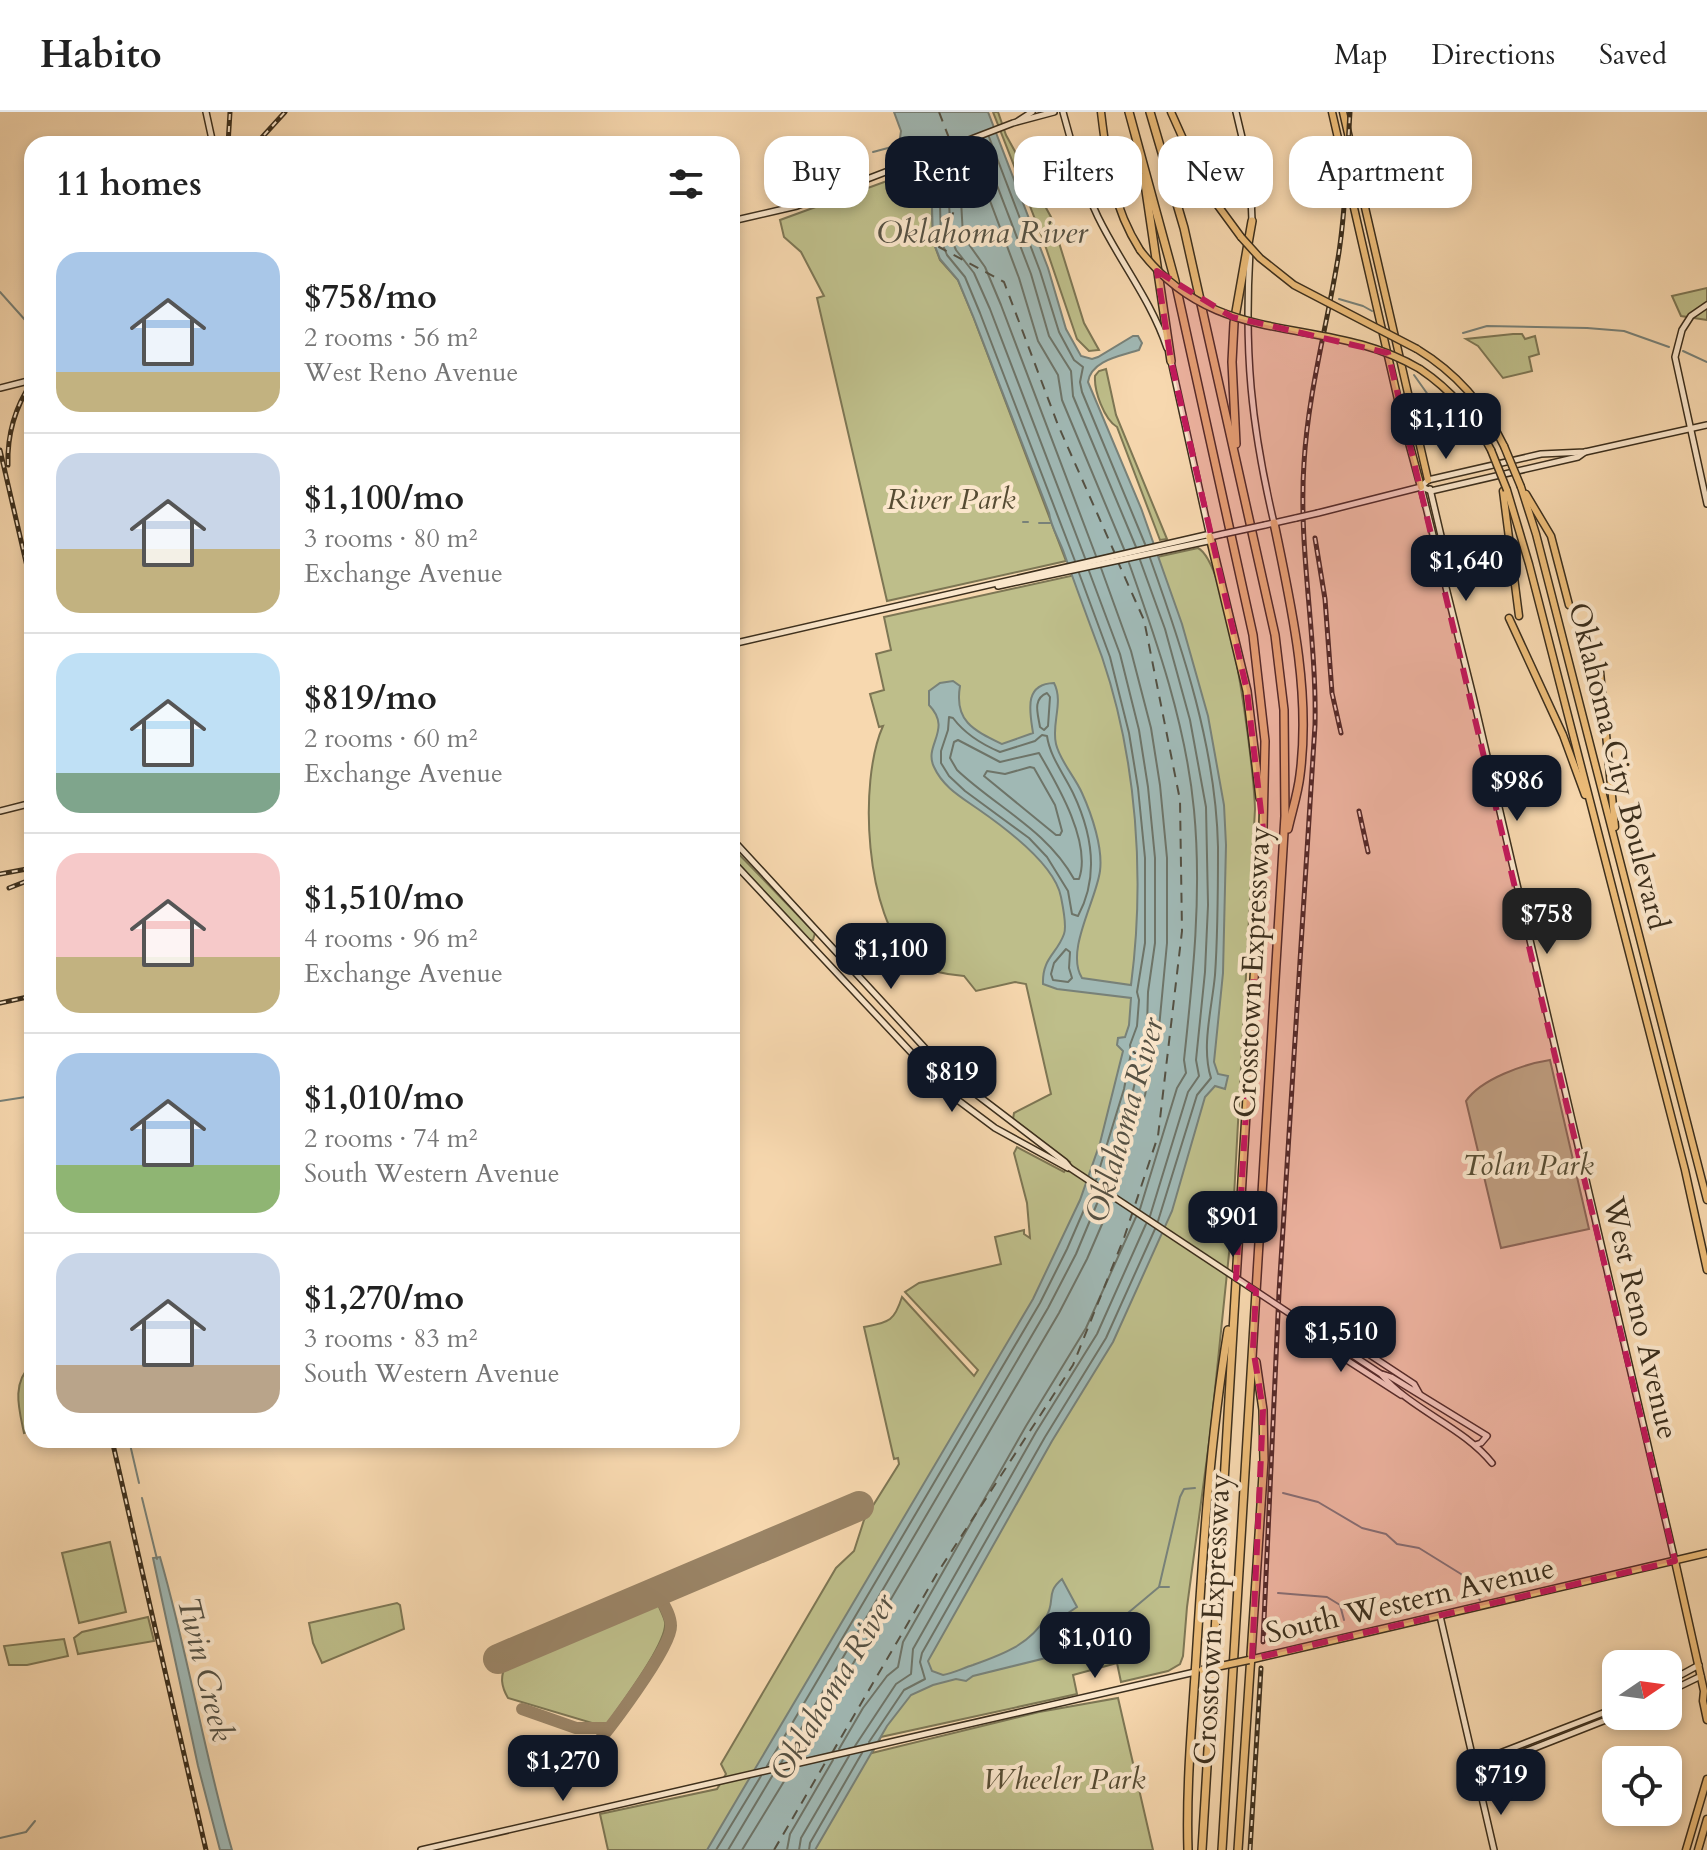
<!DOCTYPE html>
<html lang="en">
<head>
<meta charset="utf-8">
<style>
  body { margin:0; font-family:Cardo,serif; background:#f2f2f2; color:#222; height:100vh; display:flex; flex-direction:column; font-size:30px; white-space:nowrap }
  * { box-sizing:border-box; margin:0 }
  p { font-size:26px; color:#767676 }
  .icon { flex:none; width:44px; height:44px; fill:none; stroke:currentColor; stroke-width:2; stroke-linecap:round; stroke-linejoin:round }
  .map { position:relative; flex:1; overflow:hidden }
  .drawer { position:absolute; left:24px; top:24px; width:716px; height:1312px; display:flex; flex-direction:column; background:#fff; border-radius:24px; box-shadow:0 4px 12px #0003 }
  .drawer>* { flex:none }
  .top-card { position:absolute; left:764px; top:24px; width:760px; height:72px; display:flex; gap:16px }
  .needle { width:52px; rotate:77deg }
  .controls { position:absolute; left:1602px; top:1538px; display:grid; gap:16px }
  .controls a { display:grid; place-items:center; width:80px; height:80px; border-radius:16px; background:#fff; box-shadow:0 4px 12px #0003; font-size:40px }
  .price { position:absolute; translate:-50% -68px; padding:0 18px; border-radius:16px; background:#111827; color:#fff; font-size:26px; line-height:52px; filter:drop-shadow(0 2px 4px #0008) }
  .price::after { content:''; position:absolute; left:50%; top:48px; width:24px; height:18px; margin-left:-12px; background:inherit; clip-path:polygon(0 0,100% 0,50% 100%) }
  .price.on { background:#222; color:#fff }
  ul { padding:0; list-style:none }
  li { display:flex; align-items:center; gap:24px; height:200px; padding:0 32px }
  li+li { border-top:2px solid #e0e0e0 }
  li span { display:grid; place-items:center; flex:none; width:224px; height:160px; border-radius:24px; color:#555 }
  li>.icon { margin-inline-start:auto }
  span .icon { width:96px; height:96px; fill:#fffc; stroke-width:1 }
  li b { font-size:34px }
  h2 { display:flex; justify-content:space-between; align-items:center; height:96px; padding:0 32px; font-size:34px }
  .tag { padding:0 28px; border-radius:24px; background:#fff; box-shadow:0 4px 12px #0003; font-size:28px; line-height:72px }
  .tag.on { background:#111827; color:#fff }
  header { display:flex; align-items:center; gap:48px; box-sizing:border-box; height:112px; padding:0 40px; background:#fff; border-bottom:2px solid #e0e0e0 }
  header strong { font-size:38px }
  nav { display:flex; gap:44px; margin-inline-start:auto; font-size:28px }
  .map>svg:first-child { display:block }
  .green { fill:#bebe8a; stroke:#7d7654; stroke-width:2 }
  .water { fill:#a0b8b4; stroke:#788178; stroke-width:2 }
  .lines { fill:none; stroke-linecap:round; stroke-linejoin:round }
  .shore { stroke:#6e7468; stroke-width:2 }
  .stream { stroke:#788178; stroke-width:2 }
  .ferry { stroke:#555143; stroke-width:2; stroke-dasharray:10 8; stroke-linecap:butt }
  .taxiway { stroke:#9a8466; stroke-width:12 }
  .runway { stroke:#9a8466; stroke-width:30 }
  .secondary-casing { stroke:#3c2f1d; stroke-width:8 }
  .primary-casing { stroke:#3c2f1d; stroke-width:9 }
  .motorway-casing { stroke:#3c2f1d; stroke-width:10 }
  .secondary { stroke:#fae6cb; stroke-width:5 }
  .primary { stroke:#ecbc78; stroke-width:6 }
  .motorway { stroke:#ecbc78; stroke-width:7 }
  .rail-casing { stroke:#3c2f1d; stroke-width:5 }
  .rail { stroke:#fae6cb; stroke-width:2; stroke-dasharray:6; stroke-linecap:butt }
  .secondary-bridge-casing { stroke:#3c2f1d; stroke-width:8; stroke-linecap:butt }
  .primary-bridge-casing { stroke:#3c2f1d; stroke-width:9; stroke-linecap:butt }
  .secondary-bridge { stroke:#fae6cb; stroke-width:5 }
  .primary-bridge { stroke:#ecbc78; stroke-width:6 }
  .marked { fill:#c2185b; fill-opacity:0.2; stroke:#c2185b; stroke-width:6; stroke-dasharray:16 10; stroke-linejoin:round }
  .labels { text-anchor:middle; stroke-width:8; stroke-linejoin:round; paint-order:stroke }
  .park-label { font-size:30px; font-style:italic; fill:#564c33; stroke:#fae6cb }
  .street-label { font-size:30px; fill:#3c2f1d; stroke:#fae6cb }
  .water-label { font-size:32px; font-style:italic; fill:#555143; stroke:#fae6cb }
</style>
</head>
<body>
<header>
<strong>Habito</strong>
<nav><a>Map</a><a>Directions</a><a>Saved</a></nav>
</header>
<div class="map">
<svg width="1707" height="1738" viewBox="0 0 1707 1738">
  <rect width="100%" height="100%" fill="#f7d8af"/>
  <filter id="stains"><feTurbulence type="fractalNoise" baseFrequency=".0025" numOctaves="4"/><feColorMatrix values="0 0 0 0 .2 0 0 0 0 .09 0 0 0 0 .02 0 0 0 .5 -.17"/></filter>
  <radialGradient id="worn" r=".72"><stop offset=".6" stop-color="#630" stop-opacity="0"/><stop offset="1" stop-color="#630" stop-opacity=".3"/></radialGradient>
  <g class="green">
    <polygon points="993,0 998,0 1006,23 1051,105 1084,211 1099,238 1089,239 1077,227 1044,130"/>
    <polygon points="917,58 932,95 933,129 940,148 958,168 973,204 1066,449 887,489 817,186 824,184 801,140 784,125 780,108"/>
    <polygon points="1707,176 1707,208 1681,204 1672,184"/>
    <polygon points="1513,222 1522,222 1525,227 1535,224 1539,242 1529,245 1532,259 1503,266 1478,234 1466,227"/>
    <path d="M1106 257 1116 303 1167 427 1160 428 1117 315C1104 307 1094 279 1095 264L1099 259Z"/>
    <path d="M1198 436C1229 452 1254 656 1255 697L1233 1103 1211 1316 1187 1495 1183 1544 1180 1552 1168 1559 1121 1570 1117 1551 1073 1563 1077 1582 881 1625 872 1641 1039 1600 1118 1586 1153 1738H608L600 1702 717 1677 726 1662 721 1652 836 1456 854 1439 864 1408 899 1352 898 1346 894 1347 864 1215C889 1210 894 1210 902 1185L974 1264 978 1258 905 1180 919 1171 1001 1152 995 1125 1024 1118V1122L1030 1126 1027 1091 1014 1041 1017 1035 1064 1060 1070 1050 1013 1007 1014 1001 1051 982 1026 872 1015 870 976 879 964 864C949 863 924 859 912 848 865 805 858 670 883 614L879 615 870 582 884 578 876 542 891 538 884 505Z"/>
    <polygon points="732,735 815,821 813,828 809,828 732,745"/>
    <path d="M1550 948 1589 1117 1501 1136 1466 989C1481 967 1524 952 1550 948Z"/>
    <path d="M32 1252V1319L24 1321C19 1297 11 1271 32 1252Z"/>
    <polygon points="110,1430 126,1500 79,1511 62,1441"/>
    <polygon points="397,1491 400,1493 404,1517 322,1551 313,1531 309,1511"/>
    <path d="M658 1492C660 1498 664 1505 665 1510 668 1530 620 1593 608 1611L602 1614 508 1586C501 1574 500 1565 506 1552Z"/>
    <polygon points="148,1505 154,1529 78,1542 74,1526 82,1520"/>
    <polygon points="64,1527 68,1544 27,1553 9,1553 4,1534"/>
  </g>
  <g class="water">
    <path d="M894 0H988L1048 156 1066 217 1081 244 1092 247 1098 245 1133 224H1138L1142 231 1139 238C1121 244 1091 248 1088 270L1141 396 1182 512 1208 604 1224 693 1226 733 1223 861 1214 950 1218 962 1228 964 1225 977 1215 974 1205 985 1172 1099 1113 1230 1052 1329 928 1549 932 1559 943 1563C954 1561 963 1556 973 1553 1001 1543 1030 1533 1046 1505 1056 1489 1045 1481 1062 1467L1077 1495 1056 1509 1058 1519 1064 1523 1092 1518 1096 1524 1090 1535 1100 1537 1101 1541H1066L973 1564 966 1569 956 1567 933 1573 911 1583 887 1614 815 1738H707L1033 1187 1080 1088 1100 1031 1123 939 1117 933 1118 926 1125 925 1129 913 1131 886 1057 877 1043 872C1042 846 1057 842 1064 822 1067 814 1063 795 1061 785 1055 753 1004 715 978 697 961 685 943 675 934 655 923 633 953 618 929 593V579L940 571 953 569 960 574C954 609 973 618 1002 632L1033 621C1030 600 1023 572 1054 571 1064 590 1051 612 1056 632 1060 649 1075 665 1082 681 1092 703 1103 736 1100 759 1096 789 1065 839 1082 866L1131 873C1145 766 1137 648 1102 545 1089 510 1076 475 1064 441 1059 427 1051 415 1049 401L973 204 958 168 940 147 933 129 932 95 909 38 900 26 901 19Z"/>
    <path d="M160 1445C188 1542 204 1641 232 1738H220L198 1654 153 1446Z"/>
  </g>
  <g class="lines">
    <g class="shore">
      <polyline points="989,25 1040,159 1059,220 1074,248 1083,255 1080,270 1082,280 1145,432"/>
      <polyline points="980,29 1031,162 1049,224 1071,259 1073,284 1136,435"/>
      <polyline points="969,33 1019,166 1038,229 1058,263 1062,288 1124,437"/>
      <polyline points="943,43 961,88 963,124 985,155 1001,193 1096,444"/>
      <polyline points="932,47 949,91 951,126 956,138 974,161 990,197 1085,446"/>
      <polyline points="923,51 940,93 941,128 947,143 965,165 980,201 1075,449"/>
      <path d="M1150 446C1183 538 1216 636 1218 735 1218 778 1218 821 1215 863 1212 896 1201 935 1211 966L1197 983 1158 1109"/>
      <polyline points="1140,448 1165,517 1190,608 1206,695 1208,793 1205,860 1196,948 1199,964 1188,980 1150,1104"/>
      <path d="M1129 451C1157 530 1186 613 1194 698 1202 781 1193 865 1184 948L1186 961 1177 976 1140 1097"/>
      <polyline points="1101,456 1131,539 1151,616 1160,673 1167,746 1167,831 1159,916 1145,983 1115,1080"/>
      <polyline points="1089,459 1120,542 1139,618 1148,675 1155,746 1155,831 1148,880 1147,915 1133,979 1104,1073"/>
      <polyline points="1079,461 1110,545 1129,621 1138,676 1145,746 1145,831 1137,880 1139,888 1137,914 1130,933 1131,941 1124,977 1096,1068"/>
      <path d="M1047 581 1050 585 1048 614 1044 618 1040 615C1038 602 1032 587 1047 581Z"/>
      <path d="M949 605 953 606C965 622 981 632 1000 640L1035 629 1042 623 1047 624C1050 645 1064 662 1073 681 1092 721 1099 765 1078 804L1072 802 1068 779 1047 745 1029 726 965 679 949 664 941 651V639L948 618Z"/>
      <path d="M958 628 1000 650 1039 641C1057 672 1092 731 1079 767H1074C1047 718 996 695 957 658L950 646 954 630Z"/>
      <polygon points="1030,655 1034,656 1055,693 1062,719 1060,723 1056,723 984,664 987,659 1005,662"/>
      <polygon points="1066,837 1070,840 1069,856 1072,866 1068,870 1053,868 1051,862 1054,851"/>
      <polyline points="869,1630 904,1578 925,1567 920,1550 922,1541 1045,1325 1106,1226 1155,1117"/>
      <polyline points="855,1634 896,1572 911,1562 913,1537 1036,1320 1097,1222 1146,1112"/>
      <polyline points="839,1637 863,1596 887,1564 898,1555 903,1530 1026,1314 1086,1216 1136,1105"/>
      <polyline points="797,1647 1059,1201 1087,1147 1112,1089"/>
      <polyline points="781,1651 1048,1196 1076,1142 1101,1082"/>
      <polyline points="767,1654 1040,1191 1067,1137 1093,1077"/>
      <polyline points="716,1738 761,1664"/>
      <polyline points="728,1738 774,1661"/>
      <polyline points="742,1738 791,1658"/>
      <polyline points="787,1738 790,1722 833,1648"/>
      <polyline points="799,1738 801,1726 849,1644"/>
      <polyline points="809,1738 810,1731 862,1641"/>
    </g>
    <g class="stream">
      <polyline points="873,40 903,32"/>
      <polyline points="0,180 26,209"/>
      <polyline points="1339,187 1363,194 1372,199"/>
      <polyline points="1463,221 1487,214 1587,216 1624,219 1669,235"/>
      <polyline points="1683,239 1707,250"/>
      <polyline points="1414,263 1458,325"/>
      <polyline points="1023,410 1028,410"/>
      <polyline points="1039,411 1050,411"/>
      <polyline points="0,989 32,984"/>
      <polyline points="129,1328 139,1371"/>
      <polyline points="1283,1381 1318,1390 1362,1416 1386,1422 1397,1432 1419,1436 1461,1462 1480,1488"/>
      <polyline points="142,1386 157,1447"/>
      <polyline points="1159,1475 1180,1385 1184,1377 1195,1376"/>
      <polyline points="1278,1481 1327,1485 1340,1493 1344,1508"/>
      <polyline points="1110,1516 1159,1475 1169,1475"/>
      <polyline points="0,1726 26,1720 35,1709"/>
    </g>
    <g class="ferry">
      <polyline points="939,0 966,70 939,135 1004,170 1058,313 1116,444"/>
      <polyline points="832,1641 938,1460 1073,1253 1124,1126 1158,1024 1182,819 1180,688 1144,508 1118,450"/>
      <polyline points="774,1738 828,1646"/>
    </g>
    <g class="taxiway">
      <polyline points="522,1597 576,1616 609,1616"/>
      <path d="M600 1647 590 1639C606 1622 672 1535 671 1514 671 1502 662 1490 657 1480"/>
    </g>
    <polyline class="runway" points="498,1547 859,1394"/>
    <defs>
      <g id="secondary">
        <polyline points="206,0 213,32"/>
        <path d="M1063 0C1073 36 1082 72 1098 105 1120 150 1151 188 1167 236"/>
        <polyline points="1236,0 1250,59 1252,109"/>
        <polyline points="1018,9 1032,0"/>
        <polyline points="732,109 797,94 1013,11 1054,0"/>
        <path d="M1250 139C1244 240 1251 313 1274 411"/>
        <polyline points="1707,193 1691,204 1682,218 1675,245 1707,392"/>
        <polyline points="1171,249 1210,425"/>
        <polyline points="0,276 32,268"/>
        <polyline points="1421,375 1473,584 1675,1449"/>
        <polyline points="1422,375 1431,379 1578,345 1585,340"/>
        <polyline points="1430,377 1446,445 1446,465"/>
        <polyline points="1318,401 1421,375 1428,368 1541,342 1585,340 1707,313"/>
        <polyline points="1265,413 1296,406"/>
        <polyline points="998,474 1208,429 1210,426"/>
        <polyline points="732,532 1206,423 1210,425 1223,422"/>
        <polyline points="0,699 32,691"/>
        <polyline points="732,727 947,960 1065,1050 1070,1056"/>
        <polyline points="732,749 951,983 995,1016 1068,1056"/>
        <polyline points="1320,1210 1414,1272 1419,1281"/>
        <polyline points="1311,1225 1401,1283"/>
        <path d="M1381 1262C1411 1298 1462 1314 1492 1351"/>
        <polyline points="1382,1262 1391,1265 1487,1324 1481,1331 1475,1333"/>
        <polyline points="1440,1504 1494,1738"/>
        <polyline points="1668,1570 1699,1553"/>
        <polyline points="1668,1580 1701,1564"/>
        <polyline points="1474,1651 1616,1596"/>
        <polyline points="1476,1659 1616,1604"/>
        <polyline points="421,1738 1195,1560"/>
      </g>
      <g id="primary">
        <path d="M1101 0C1107 50 1112 94 1140 138"/>
        <polyline points="1171,0 1205,76 1241,125"/>
        <polyline points="1332,0 1402,305 1421,375"/>
        <polyline points="1343,0 1428,368"/>
        <path d="M1417 237C1455 260 1485 294 1504 334"/>
        <path d="M1420 257C1451 278 1474 304 1491 338"/>
        <polyline points="1521,375 1536,422 1707,1088"/>
        <polyline points="1507,378 1529,452 1685,1058 1707,1158"/>
        <polyline points="1503,379 1519,504"/>
        <polyline points="1526,382 1551,424 1569,493"/>
        <polyline points="1509,506 1563,623 1585,683"/>
        <polyline points="1600,560 1615,715"/>
        <polyline points="1675,1449 1704,1579 1703,1589 1707,1608"/>
        <polyline points="1249,1548 1707,1441"/>
        <polyline points="1686,1738 1707,1667"/>
        <polyline points="1698,1738 1707,1707"/>
      </g>
      <g id="motorway">
        <polyline points="1129,0 1175,169 1253,523 1265,629 1263,717 1202,1738"/>
        <polyline points="1150,0 1184,116 1275,523 1284,598 1285,704 1222,1738"/>
        <polyline points="1144,65 1171,249"/>
        <polyline points="1236,332 1232,250 1234,211 1252,109"/>
        <path d="M1274 411C1291 493 1311 579 1300 663 1298 681 1292 699 1288 717"/>
        <polyline points="1210,425 1247,579 1260,686"/>
        <path d="M1188 1738C1186 1675 1192 1611 1196 1548 1203 1437 1210 1328 1228 1218"/>
        <polyline points="1238,1738 1264,1348 1263,1298 1256,1250"/>
      </g>
    </defs>
    <use href="#secondary" class="secondary-casing"/>
    <use href="#primary" class="primary-casing"/>
    <use href="#motorway" class="motorway-casing"/>
    <use href="#secondary" class="secondary"/>
    <use href="#primary" class="primary"/>
    <use href="#motorway" class="motorway"/>
    <defs>
      <g id="rail">
        <polyline points="228,32 230,0"/>
        <polyline points="256,32 285,0"/>
        <polyline points="0,338 32,476"/>
        <path d="M8 353C7 322 15 295 32 270"/>
        <polyline points="1315,426 1325,487 1332,581 1341,621"/>
        <polyline points="1359,699 1368,740"/>
        <polyline points="0,762 32,756"/>
        <polyline points="9,776 32,767"/>
        <polyline points="0,891 32,884"/>
        <polyline points="112,1328 206,1738"/>
        <path d="M1263 1530 1279 1180 1315 613C1317 525 1298 438 1304 351 1308 280 1328 210 1339 140 1346 94 1347 46 1350 0"/>
        <polyline points="1250,1738 1261,1556"/>
      </g>
    </defs>
    <use href="#rail" class="rail-casing"/>
    <use href="#rail" class="rail"/>
    <defs>
      <g id="secondary-bridge">
        <polyline points="1296,406 1318,401"/>
        <polyline points="1223,422 1265,413"/>
        <polyline points="1070,1056 1381,1262"/>
      </g>
      <g id="primary-bridge">
        <polyline points="1241,125 1260,146 1294,173 1417,237"/>
        <path d="M1140 138C1219 241 1324 200 1420 257"/>
        <polyline points="1504,334 1521,375"/>
        <polyline points="1491,338 1507,378"/>
        <polyline points="1202,1558 1249,1548"/>
      </g>
    </defs>
    <use href="#secondary-bridge" class="secondary-bridge-casing"/>
    <use href="#primary-bridge" class="primary-bridge-casing"/>
    <use href="#secondary-bridge" class="secondary-bridge"/>
    <use href="#primary-bridge" class="primary-bridge"/>
  </g>
  <path class="marked" d="M1157 159 1232 205 1388 241 1675 1449 1252 1547 1263 1298 1253 1236 1256 1179 1236 1166 1263 717 1247 579 1171 249Z"/>
  <g class="labels">
    <g class="park-label">
      <text x="951" y="397">River Park</text>
      <text x="1528" y="1063">Tolan Park</text>
      <text x="1064" y="1677">Wheeler Park</text>
    </g>
    <g class="street-label">
      <text transform="translate(1619 654) rotate(76)" y="10">Oklahoma City Boulevard</text>
      <text transform="translate(1252 860) rotate(-87)" y="10">Crosstown Expressway</text>
      <text transform="translate(1641 1206) rotate(77)" y="10">West Reno Avenue</text>
      <text transform="translate(1410 1488) rotate(-13)" y="10">South Western Avenue</text>
      <text transform="translate(1212 1507) rotate(-87)" y="10">Crosstown Expressway</text>
    </g>
    <g class="water-label">
      <text x="982" y="131">Oklahoma River</text>
      <text transform="translate(1124 1008) rotate(-74)" y="11">Oklahoma River</text>
      <text transform="translate(206 1557) rotate(76)" y="11">Twin Creek</text>
      <text transform="translate(832 1575) rotate(-59)" y="11">Oklahoma River</text>
    </g>
  </g>
  <rect width="100%" height="100%" filter="url(#stains)"/>
  <rect width="100%" height="100%" fill="url(#worn)"/>
</svg>
<div class="controls">
<a><svg class="needle" viewBox="-14 -14 28 28"><path d="M0-13l5 13h-10z" fill="#e53935"/><path d="M0 13l5-13h-10z" fill="#767676"/></svg></a>
<a><svg class="icon" aria-label="locate" viewBox="0 0 24 24"><circle cx="12" cy="12" r="6"/><path d="M12 2v4M12 18v4M2 12h4M18 12h4"/></svg></a>
</div>
<b class="price" style="left:1446px;top:349px">$1,110</b>
<b class="price" style="left:1466px;top:491px">$1,640</b>
<b class="price" style="left:1517px;top:711px">$986</b>
<b class="price on" style="left:1547px;top:844px">$758</b>
<b class="price" style="left:891px;top:879px">$1,100</b>
<b class="price" style="left:952px;top:1002px">$819</b>
<b class="price" style="left:1233px;top:1147px">$901</b>
<b class="price" style="left:1341px;top:1262px">$1,510</b>
<b class="price" style="left:1095px;top:1568px">$1,010</b>
<b class="price" style="left:563px;top:1691px">$1,270</b>
<b class="price" style="left:1501px;top:1705px">$719</b>
<div class="top-card">
<a class="tag">Buy</a>
<a class="tag on">Rent</a>
<a class="tag">Filters</a>
<a class="tag">New</a>
<a class="tag">Apartment</a>
</div>
<section class="drawer">
<h2>11 homes<svg class="icon" aria-label="filters" viewBox="0 0 24 24"><path d="M4 7h16M4 17h16"/><circle cx="9" cy="7" r="2"/><circle cx="15" cy="17" r="2"/></svg></h2>
<ul>
<li><span style="background:linear-gradient(#a9c7e8 75%,#c2b280 0)"><svg class="icon" aria-label="home" viewBox="0 0 24 24"><path d="M3 11l9-7 9 7M6 9v11h12V9"/></svg></span><div><b>$758/mo</b><p>2 rooms · 56 m²</p><p>West Reno Avenue</p></div></li>
<li><span style="background:linear-gradient(#c9d6e8 60%,#c2b280 0)"><svg class="icon" aria-label="home" viewBox="0 0 24 24"><path d="M3 11l9-7 9 7M6 9v11h12V9"/></svg></span><div><b>$1,100/mo</b><p>3 rooms · 80 m²</p><p>Exchange Avenue</p></div></li>
<li><span style="background:linear-gradient(#bfe0f5 75%,#7fa58c 0)"><svg class="icon" aria-label="home" viewBox="0 0 24 24"><path d="M3 11l9-7 9 7M6 9v11h12V9"/></svg></span><div><b>$819/mo</b><p>2 rooms · 60 m²</p><p>Exchange Avenue</p></div></li>
<li><span style="background:linear-gradient(#f6c9c9 65%,#c2b280 0)"><svg class="icon" aria-label="home" viewBox="0 0 24 24"><path d="M3 11l9-7 9 7M6 9v11h12V9"/></svg></span><div><b>$1,510/mo</b><p>4 rooms · 96 m²</p><p>Exchange Avenue</p></div></li>
<li><span style="background:linear-gradient(#a9c7e8 70%,#8fb573 0)"><svg class="icon" aria-label="home" viewBox="0 0 24 24"><path d="M3 11l9-7 9 7M6 9v11h12V9"/></svg></span><div><b>$1,010/mo</b><p>2 rooms · 74 m²</p><p>South Western Avenue</p></div></li>
<li><span style="background:linear-gradient(#c9d6e8 70%,#b9a48a 0)"><svg class="icon" aria-label="home" viewBox="0 0 24 24"><path d="M3 11l9-7 9 7M6 9v11h12V9"/></svg></span><div><b>$1,270/mo</b><p>3 rooms · 83 m²</p><p>South Western Avenue</p></div></li>
</ul>
</section>
</div>
</body>
</html>
